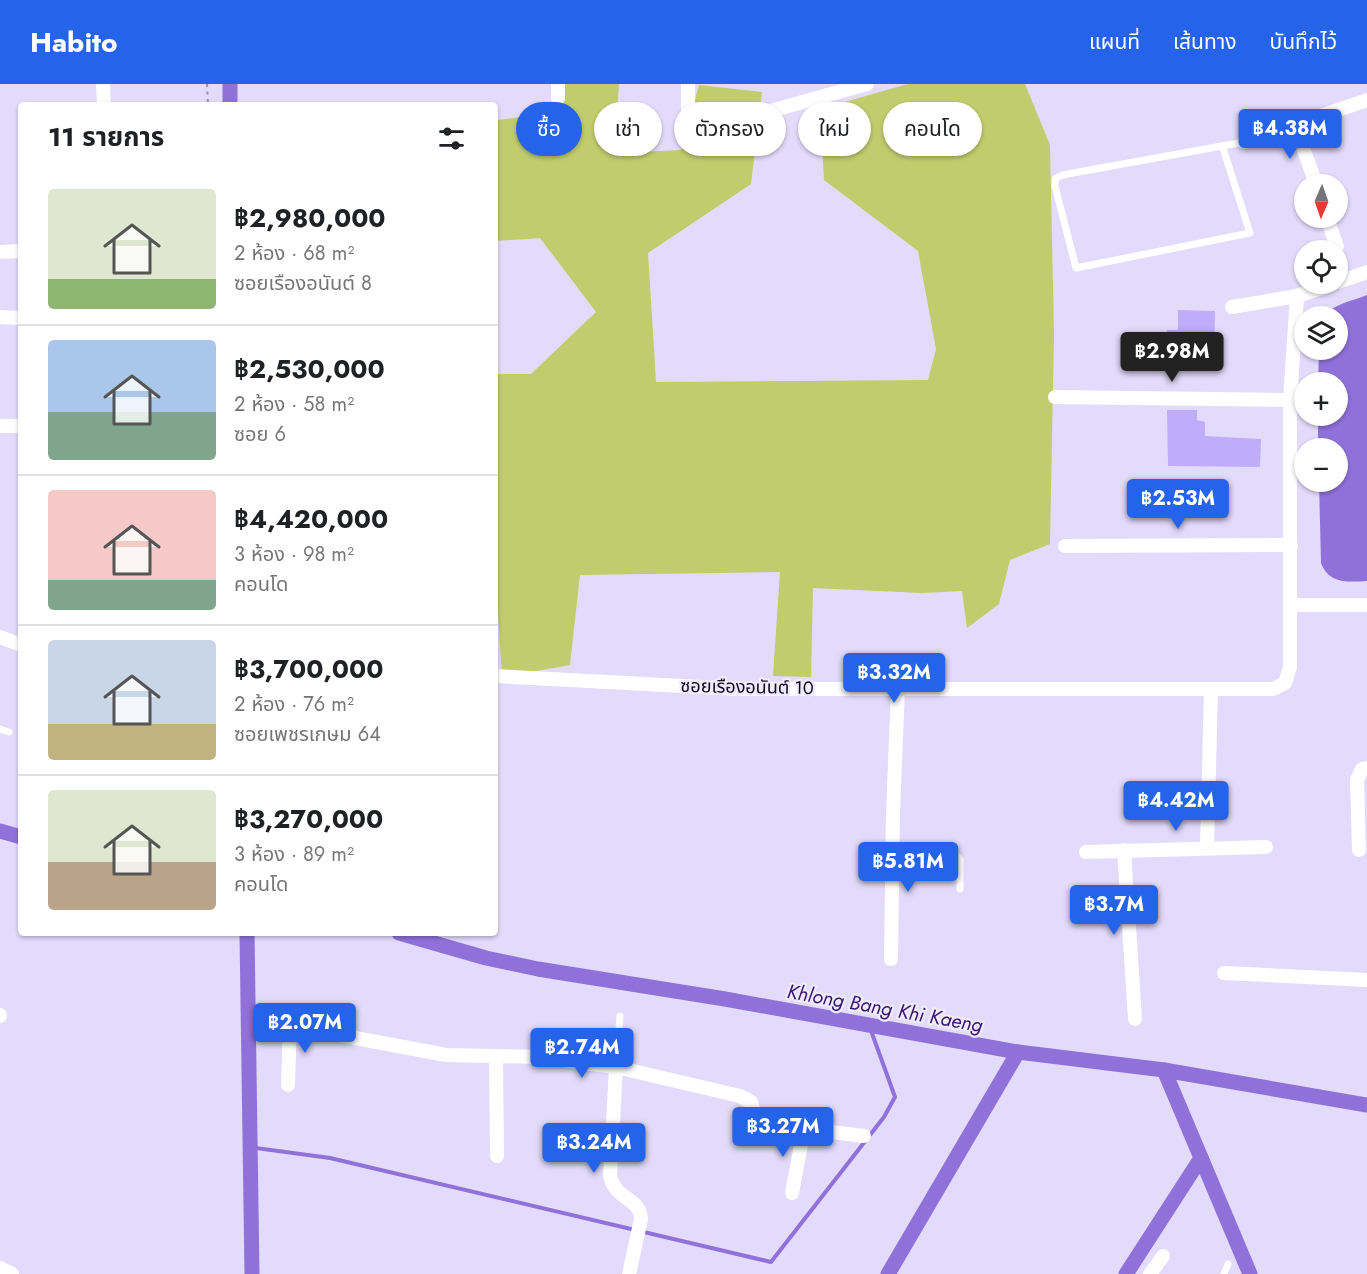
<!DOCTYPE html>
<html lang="th">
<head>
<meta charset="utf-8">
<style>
  body { margin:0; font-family:Jost,"Noto Sans Thai",sans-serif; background:#f2f2f2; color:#202124; height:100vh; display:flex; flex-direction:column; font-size:22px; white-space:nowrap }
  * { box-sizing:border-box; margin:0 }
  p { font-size:20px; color:#757577 }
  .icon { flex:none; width:33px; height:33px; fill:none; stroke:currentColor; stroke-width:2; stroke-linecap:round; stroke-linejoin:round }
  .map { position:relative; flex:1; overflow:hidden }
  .details { position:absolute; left:18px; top:18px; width:480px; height:834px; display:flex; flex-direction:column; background:#fff; border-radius:6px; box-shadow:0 2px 4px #0004 }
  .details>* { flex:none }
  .hud { position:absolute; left:516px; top:18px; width:570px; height:54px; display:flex; gap:12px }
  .needle { width:39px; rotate:182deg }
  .buttons { position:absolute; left:1294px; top:90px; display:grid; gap:12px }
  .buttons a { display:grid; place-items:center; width:54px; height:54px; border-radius:50%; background:#fff; box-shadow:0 2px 4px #0004; font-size:30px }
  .price { position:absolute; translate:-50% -51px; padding:0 14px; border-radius:6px; background:#2563eb; color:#fff; font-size:20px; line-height:39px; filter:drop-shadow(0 2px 3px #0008) }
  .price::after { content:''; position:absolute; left:50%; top:36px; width:18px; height:14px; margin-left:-9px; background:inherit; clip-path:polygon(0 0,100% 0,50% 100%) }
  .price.active { background:#222; color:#fff }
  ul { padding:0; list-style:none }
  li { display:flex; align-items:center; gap:18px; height:150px; padding:0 30px }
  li+li { border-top:2px solid #e0e0e0 }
  li span { display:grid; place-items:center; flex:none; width:168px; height:120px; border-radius:6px; color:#555 }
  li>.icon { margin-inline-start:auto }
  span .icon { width:72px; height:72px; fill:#fffc; stroke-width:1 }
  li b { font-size:26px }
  h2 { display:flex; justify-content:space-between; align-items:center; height:72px; padding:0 30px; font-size:26px }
  .tag { padding:0 21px; border-radius:27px; background:#fff; box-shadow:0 2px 4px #0004; font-size:21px; line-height:54px }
  .tag.active { background:#2563eb; color:#fff }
  header { display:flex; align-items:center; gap:36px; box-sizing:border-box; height:84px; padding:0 30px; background:#2563eb; color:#fff }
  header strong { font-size:28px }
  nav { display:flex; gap:33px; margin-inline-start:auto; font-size:21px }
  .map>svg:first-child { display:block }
  .green { fill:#c1cc6d }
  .water { fill:#9071da }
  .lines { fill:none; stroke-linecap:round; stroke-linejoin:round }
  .stream { stroke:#9071da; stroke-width:4 }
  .canal { stroke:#9071da; stroke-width:15 }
  .building { fill:#bfadf9 }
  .path { stroke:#9891af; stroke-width:2; stroke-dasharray:3 4.5; stroke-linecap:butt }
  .service { stroke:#fff; stroke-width:7 }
  .minor { stroke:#fff; stroke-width:14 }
  .labels { text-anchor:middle; stroke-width:4.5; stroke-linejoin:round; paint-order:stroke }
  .street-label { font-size:18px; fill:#100822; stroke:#eeebfb }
  .water-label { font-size:20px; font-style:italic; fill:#3b1473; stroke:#eeebfb }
</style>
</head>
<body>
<header>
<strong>Habito</strong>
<nav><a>แผนที่</a><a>เส้นทาง</a><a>บันทึกไว้</a></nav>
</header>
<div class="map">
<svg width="1367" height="1190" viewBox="0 0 1367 1190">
  <rect width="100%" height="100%" fill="#e2dbfb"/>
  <polygon class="green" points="561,0 619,0 614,69 681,66 699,1 762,8 751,100 648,169 656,298 928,296 936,265 918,167 824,96 820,25 908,0 1025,0 1050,61 1054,250 1050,460 1010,476 999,520 967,544 962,507 922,509 813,504 811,593 773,592 780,488 580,491 570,581 502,593 495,479 495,290 531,290 596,228 540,154 495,157 495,110 498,110 498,36 557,28"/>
  <path class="water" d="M1367 211V497C1347 498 1329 500 1321 479L1319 398H1338V364H1318V332H1338V298H1318L1319 266H1338V232H1323C1334 220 1352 217 1367 211Z"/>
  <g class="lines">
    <polyline class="stream" points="249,1063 330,1074 771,1178 884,1033 895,1013 869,941"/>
    <g class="canal">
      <polyline points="230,0 230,21"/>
      <polyline points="0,747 21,753"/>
      <polyline points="247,849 252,1190"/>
      <polyline points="399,849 486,874 538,885 725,915 1018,968 1164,986 1367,1021"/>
      <polyline points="1164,986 1250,1190"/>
      <polyline points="888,1190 1018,968"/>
      <polyline points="1126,1190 1201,1074"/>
    </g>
  </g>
  <g class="building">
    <polygon points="1178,226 1215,227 1214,278 1183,278 1184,259 1167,259 1167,246 1178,246"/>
    <polygon points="1167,326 1197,326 1197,336 1205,338 1205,352 1261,355 1260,383 1168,382"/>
  </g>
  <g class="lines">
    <polyline class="path" points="207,0 208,21"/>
    <g class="service">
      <polyline points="1223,64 1250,149 1076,184 1055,102 1055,95 1062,91 1244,58"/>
      <polyline points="0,645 9,648"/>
      <polyline points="892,767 954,770 960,775 960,805"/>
      <polyline points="616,983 620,932"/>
      <polyline points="1224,1190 1228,1180"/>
    </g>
    <g class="minor">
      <polyline points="103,0 104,21"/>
      <polyline points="558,0 558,14"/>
      <polyline points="688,0 688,42"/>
      <polyline points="774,26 867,0"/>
      <polyline points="1295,41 1316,100"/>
      <polyline points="1244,58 1367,16"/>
      <polyline points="1327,134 1337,163"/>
      <polyline points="0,168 21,167"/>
      <polyline points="1338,198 1367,188"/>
      <polyline points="1232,223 1297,212 1333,200"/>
      <polyline points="0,233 21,234"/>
      <polyline points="1055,313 1290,316"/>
      <polyline points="0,342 21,342"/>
      <polyline points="1065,462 1291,461"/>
      <polyline points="1291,521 1367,521"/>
      <polyline points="0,553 21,561"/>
      <polyline points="495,592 739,605 1273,605 1285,599 1290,583 1290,316 1297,212"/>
      <polyline points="1207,763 1211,606"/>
      <polyline points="1124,766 1135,935"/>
      <polyline points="1359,766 1357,696 1362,685 1367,684"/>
      <polyline points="1086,768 1266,763"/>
      <polyline points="891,875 893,729 898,604"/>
      <polyline points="1224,889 1367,896"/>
      <polyline points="0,932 0,931"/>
      <polyline points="496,972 497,1072"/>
      <path d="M616 983 610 1092C616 1117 640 1113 641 1135L629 1190"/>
      <polyline points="288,1001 290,938 334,950 446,971 539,973 616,983 740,1012 751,1018 757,1038 766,1040 864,1052"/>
      <polyline points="792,1109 804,1045"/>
      <polyline points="0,1184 12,1190"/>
      <polyline points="1150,1190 1163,1172"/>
    </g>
  </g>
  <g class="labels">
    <g class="street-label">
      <text transform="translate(747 603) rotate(1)" y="6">ซอยเรืองอนันต์ 10</text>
    </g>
    <g class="water-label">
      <text transform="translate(885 924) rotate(10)" y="7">Khlong Bang Khi Kaeng</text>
    </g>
  </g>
</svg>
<div class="buttons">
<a><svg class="needle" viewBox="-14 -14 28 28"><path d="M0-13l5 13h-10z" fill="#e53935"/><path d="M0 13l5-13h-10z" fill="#757577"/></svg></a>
<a><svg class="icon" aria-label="locate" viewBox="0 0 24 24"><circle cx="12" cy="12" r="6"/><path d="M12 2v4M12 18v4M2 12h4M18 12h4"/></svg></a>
<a><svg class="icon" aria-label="layers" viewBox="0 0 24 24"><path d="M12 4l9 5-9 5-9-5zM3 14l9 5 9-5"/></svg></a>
<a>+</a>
<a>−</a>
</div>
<b class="price" style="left:1290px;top:76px">฿4.38M</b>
<b class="price active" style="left:1172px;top:299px">฿2.98M</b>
<b class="price" style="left:1178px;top:446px">฿2.53M</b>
<b class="price" style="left:894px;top:620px">฿3.32M</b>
<b class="price" style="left:1176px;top:748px">฿4.42M</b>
<b class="price" style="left:908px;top:809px">฿5.81M</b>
<b class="price" style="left:1114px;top:852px">฿3.7M</b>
<b class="price" style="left:305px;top:970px">฿2.07M</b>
<b class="price" style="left:582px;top:995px">฿2.74M</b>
<b class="price" style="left:783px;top:1074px">฿3.27M</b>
<b class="price" style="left:594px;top:1090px">฿3.24M</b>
<div class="hud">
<a class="tag active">ซื้อ</a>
<a class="tag">เช่า</a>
<a class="tag">ตัวกรอง</a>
<a class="tag">ใหม่</a>
<a class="tag">คอนโด</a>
</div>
<section class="details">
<h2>11 รายการ<svg class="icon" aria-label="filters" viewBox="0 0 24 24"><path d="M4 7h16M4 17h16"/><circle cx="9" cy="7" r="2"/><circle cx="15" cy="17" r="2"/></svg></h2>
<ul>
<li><span style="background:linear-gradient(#dfe7d0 75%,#8fb573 0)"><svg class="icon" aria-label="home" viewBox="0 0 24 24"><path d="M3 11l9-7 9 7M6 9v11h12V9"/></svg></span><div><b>฿2,980,000</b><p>2 ห้อง · 68 m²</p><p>ซอยเรืองอนันต์ 8</p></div></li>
<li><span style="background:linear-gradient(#a9c7e8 60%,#7fa58c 0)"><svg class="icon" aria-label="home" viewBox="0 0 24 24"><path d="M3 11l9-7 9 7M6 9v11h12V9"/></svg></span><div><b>฿2,530,000</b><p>2 ห้อง · 58 m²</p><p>ซอย 6</p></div></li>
<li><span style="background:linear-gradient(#f6c9c9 75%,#7fa58c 0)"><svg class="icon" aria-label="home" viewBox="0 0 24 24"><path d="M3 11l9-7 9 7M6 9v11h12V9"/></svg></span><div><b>฿4,420,000</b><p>3 ห้อง · 98 m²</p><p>คอนโด</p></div></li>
<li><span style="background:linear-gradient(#c9d6e8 70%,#c2b280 0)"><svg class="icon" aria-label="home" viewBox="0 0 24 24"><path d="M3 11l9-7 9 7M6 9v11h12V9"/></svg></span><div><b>฿3,700,000</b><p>2 ห้อง · 76 m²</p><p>ซอยเพชรเกษม 64</p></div></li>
<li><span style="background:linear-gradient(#dfe7d0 60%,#b9a48a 0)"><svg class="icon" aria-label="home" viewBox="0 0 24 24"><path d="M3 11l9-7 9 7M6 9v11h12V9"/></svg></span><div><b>฿3,270,000</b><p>3 ห้อง · 89 m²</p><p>คอนโด</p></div></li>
</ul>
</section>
</div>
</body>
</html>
